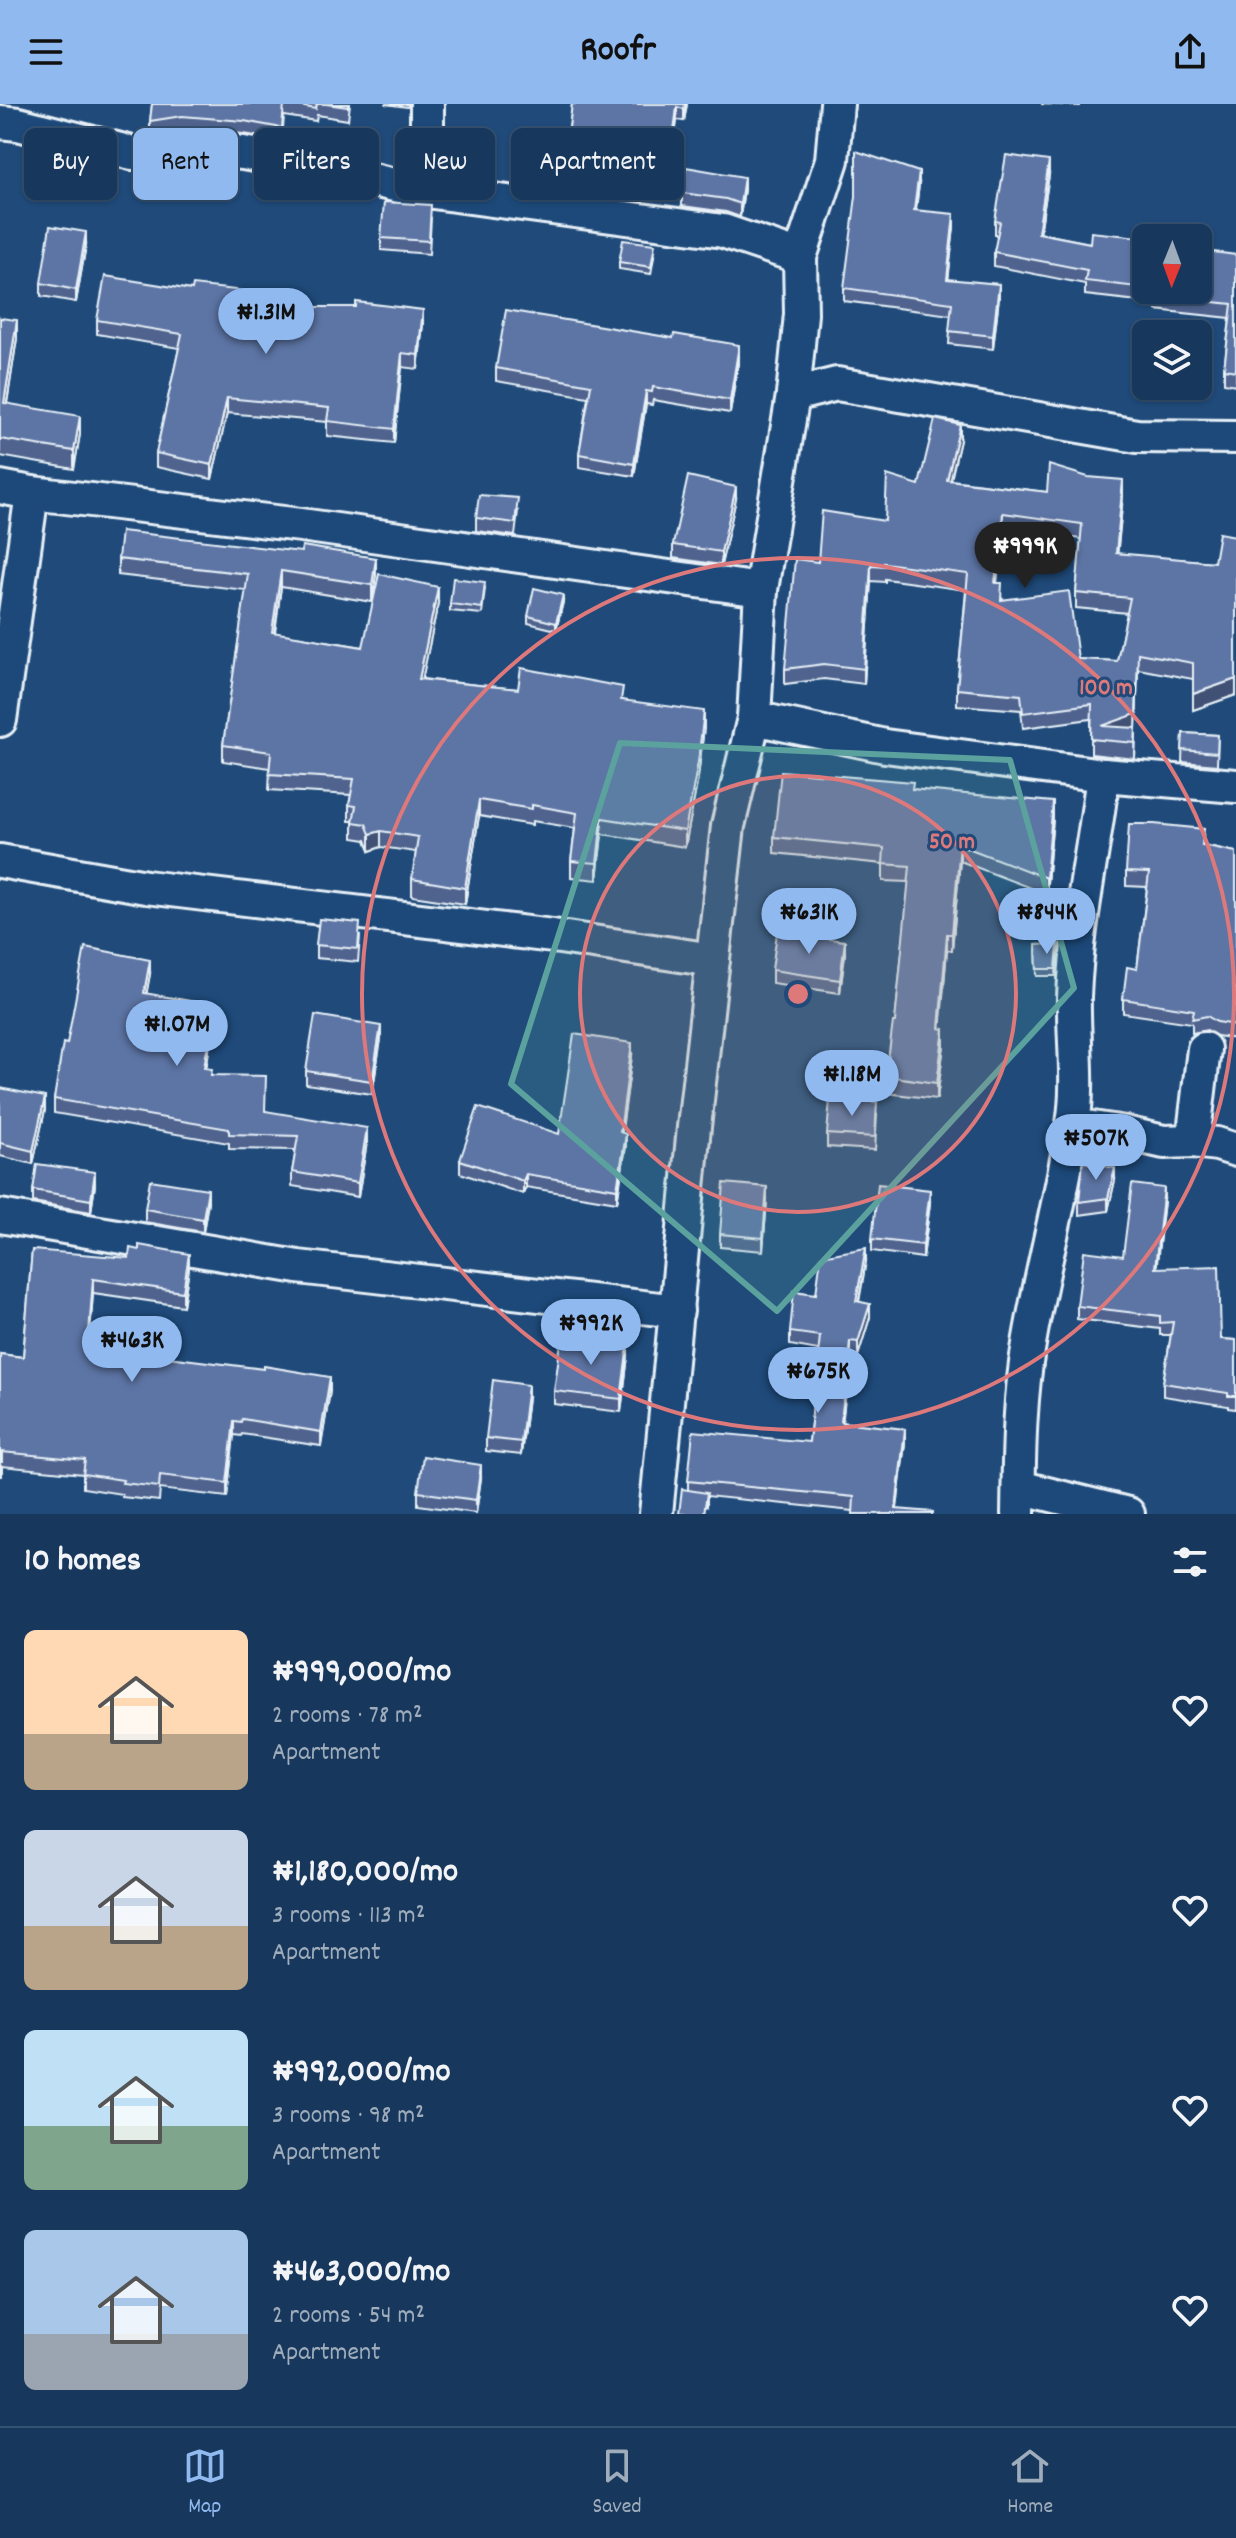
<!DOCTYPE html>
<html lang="en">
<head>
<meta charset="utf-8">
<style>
  body { margin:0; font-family:Dekko,sans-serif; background:#203f62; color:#f1f3f6; height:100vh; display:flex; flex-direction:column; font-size:30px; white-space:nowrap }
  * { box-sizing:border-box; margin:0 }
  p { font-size:26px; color:#9eacbb }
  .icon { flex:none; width:44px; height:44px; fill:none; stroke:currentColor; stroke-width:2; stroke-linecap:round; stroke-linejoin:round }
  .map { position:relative; height:1410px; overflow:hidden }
  .panel { display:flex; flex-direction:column; background:#17385c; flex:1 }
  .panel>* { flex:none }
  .banner { position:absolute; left:24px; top:24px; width:800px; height:72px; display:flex; gap:16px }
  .needle { width:52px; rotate:181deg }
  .fabs { position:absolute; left:1132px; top:120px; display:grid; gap:16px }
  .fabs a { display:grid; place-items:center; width:80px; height:80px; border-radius:12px; background:#17385c; box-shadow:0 2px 6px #0004,0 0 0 2px #365272; font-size:40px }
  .price { position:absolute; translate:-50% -68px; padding:0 18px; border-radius:28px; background:#90b9f0; color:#111; font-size:26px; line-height:52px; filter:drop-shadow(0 2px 4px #0008) }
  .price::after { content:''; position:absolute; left:50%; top:48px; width:24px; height:18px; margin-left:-12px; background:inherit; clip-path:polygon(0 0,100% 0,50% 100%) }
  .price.active { background:#222; color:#fff }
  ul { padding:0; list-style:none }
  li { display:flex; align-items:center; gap:24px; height:200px; padding:0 24px }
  li span { display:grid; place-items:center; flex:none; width:224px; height:160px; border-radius:12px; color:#555 }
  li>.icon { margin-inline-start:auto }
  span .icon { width:96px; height:96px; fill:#fffc; stroke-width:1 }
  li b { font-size:34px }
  h2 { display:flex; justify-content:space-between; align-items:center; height:96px; padding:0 24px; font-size:34px }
  .chip { padding:0 28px; border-radius:12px; background:#17385c; box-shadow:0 2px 6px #0004,0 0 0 2px #365272; font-size:28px; line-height:72px }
  .chip.active { background:#90b9f0; color:#111 }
  header { display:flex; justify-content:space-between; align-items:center; height:104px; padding:0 24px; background:#90b9f0; color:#111; font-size:36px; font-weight:700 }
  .tabs { display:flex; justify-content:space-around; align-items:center; height:112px; border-top:2px solid #365272; background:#17385c; font-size:22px; color:#9eacbb }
  .tabs a { display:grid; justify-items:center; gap:4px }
  .tabs .active { color:#90b9f0 }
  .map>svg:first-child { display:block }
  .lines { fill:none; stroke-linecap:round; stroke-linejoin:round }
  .minor-casing { stroke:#e8f1f8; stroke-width:38 }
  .minor { stroke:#1f4a7a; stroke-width:32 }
  .wall { fill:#50648e; stroke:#e8f1f8; stroke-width:2; fill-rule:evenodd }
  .shaded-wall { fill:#415174; stroke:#e8f1f8; stroke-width:2 }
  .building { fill:#5d74a5; stroke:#e8f1f8; stroke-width:2; fill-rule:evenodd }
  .marked { fill:#5ba19e; fill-opacity:0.2; stroke:#5ba19e; stroke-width:6; stroke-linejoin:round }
  .ring { fill:none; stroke:#dd787b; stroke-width:4 }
  .centre { fill:#dd787b; stroke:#1f4a7a; stroke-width:4 }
  .ring-label { font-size:24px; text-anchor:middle; font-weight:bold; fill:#dd787b; stroke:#1f4a7a; stroke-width:6; stroke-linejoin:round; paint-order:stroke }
</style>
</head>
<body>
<header><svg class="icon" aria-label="menu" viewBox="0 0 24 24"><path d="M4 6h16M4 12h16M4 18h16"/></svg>Roofr<svg class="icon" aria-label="share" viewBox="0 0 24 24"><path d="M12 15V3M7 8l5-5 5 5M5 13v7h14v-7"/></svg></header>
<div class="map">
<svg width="1236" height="1410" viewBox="0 0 1236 1410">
  <rect width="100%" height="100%" fill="#1f4a7a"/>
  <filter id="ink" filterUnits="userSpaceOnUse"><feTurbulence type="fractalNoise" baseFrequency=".0125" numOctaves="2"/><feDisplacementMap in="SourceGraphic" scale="16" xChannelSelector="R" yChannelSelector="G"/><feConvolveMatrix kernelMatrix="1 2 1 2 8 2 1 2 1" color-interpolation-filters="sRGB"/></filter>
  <g filter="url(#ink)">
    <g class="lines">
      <defs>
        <g id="minor">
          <polyline points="0,18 18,20 132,49 158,49 180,44 243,49 314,62 411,85 723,127 800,153"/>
          <polyline points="411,85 427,54 427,0"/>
          <polyline points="793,291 837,280 1137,332 1236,333"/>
          <polyline points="0,383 32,389 301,421 761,486"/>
          <polyline points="754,614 885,642 1103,671 1236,682"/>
          <polyline points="0,616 32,389"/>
          <polyline points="0,757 146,783 553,832 713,856"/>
          <polyline points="1073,1021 1125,1029 1164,1038 1193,1037 1217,1040 1236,1046"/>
          <polyline points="1193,1037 1204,945"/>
          <polyline points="0,1112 298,1163 677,1207"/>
          <polyline points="1019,1383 1128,1410"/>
          <polyline points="656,1410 694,1023 728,722 754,614 761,486 793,291 801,210 800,153 832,56 837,0"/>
          <path d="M1018 1410C1019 1354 1019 1296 1029 1240 1041 1167 1062 1094 1073 1020 1080 978 1073 936 1074 893 1077 819 1094 745 1103 671"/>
        </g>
      </defs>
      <use href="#minor" class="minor-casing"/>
      <use href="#minor" class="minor"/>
    </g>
    <g class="wall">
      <polygon points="152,0 350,0 348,16 317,11 316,17 284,12 282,37 244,30 182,25 150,30 150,17"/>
      <polygon points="385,0 408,0 408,3"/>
      <polygon points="572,0 687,0 684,17 677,16 668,89 623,83 622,94 563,86 563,73"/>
      <polygon points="1041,0 1080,0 1080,2"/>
      <polygon points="1049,71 1040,129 1090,139 1146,134 1146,186 1198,186 1236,151 1236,281 1224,279 1224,265 1230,214 1156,206 1156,199 1085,191 1085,180 994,162 994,148 998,132 995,131 995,117"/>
      <polygon points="919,81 916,106 954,123 948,175 999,193 993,245 949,240 951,211 844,197 844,184"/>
      <polygon points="744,85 740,113 726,108 682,102 682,89"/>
      <polygon points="431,114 429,150 381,146 381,134"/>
      <polygon points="86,141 76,198 41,192 41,179"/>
      <polygon points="655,147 651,170 619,165 619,158"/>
      <polygon points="303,203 423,220 418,265 402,263 394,339 327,332 327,318 227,309 212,375 156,363 156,349 179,244 97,230 97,216"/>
      <polygon points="0,214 17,234 7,300 80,330 74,365 0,352"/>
      <polygon points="739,253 730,309 653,296 652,301 646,300 634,372 579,363 579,350 588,293 496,277 496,264"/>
      <path d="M960 336 951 376 1047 388 1123 392 1117 450 1214 458 1236 432V591L1193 606V575L1138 565 1135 655 1091 650V615L1023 624 1021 606 957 601V585L966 486 885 475V478L871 477 864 580 824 575 785 580V565L818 458 885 417ZM1003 424 1081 435 1076 489V504L1127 509 1117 557 1078 555 1002 495 997 479Z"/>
      <polygon points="736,395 721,461 673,454 673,441"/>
      <polygon points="518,407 515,432 476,427 476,414"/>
      <polygon points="118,455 376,470 372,498 281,483 275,529 363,543 438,499 422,575 623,596 704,623 698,674 685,743 602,730 597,776 571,773 571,757 575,724 532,717 532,721 479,712 465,800 412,792 412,775 416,748 381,743 370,747 366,736 353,734 353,717 349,717 349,701 351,691 269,686 270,664 223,657 223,641 246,486 118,471"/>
      <polygon points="485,484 482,510 450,507 450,500"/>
      <polygon points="563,498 556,526 528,519 528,512"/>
      <polygon points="1183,629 1218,631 1217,661 1182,658"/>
      <polygon points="913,685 1053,715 1046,790 960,757 952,846 947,846 940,924 944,941 937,995 886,989 886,972 895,918 909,778 883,777 883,760 774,749 774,733"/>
      <polygon points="1204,741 1236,748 1236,935 1217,932 1207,926 1192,929 1192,919 1123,909 1123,895 1137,865 1147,783 1126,782 1126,768"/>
      <polygon points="360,832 358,858 316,854 316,841"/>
      <polygon points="1058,840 1056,872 1037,872 1036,841"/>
      <polygon points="845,850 840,889 772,879 772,866"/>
      <polygon points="150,870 146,890 214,915 206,964 212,971 265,1007 367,1038 358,1093 292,1082 292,1068 296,1046 229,1045 229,1039 54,1009 54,995 67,940"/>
      <polygon points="381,935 372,990 306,980 306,967"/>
      <polygon points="632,952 621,1029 626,1042 617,1098 526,1083 523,1090 460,1069 460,1056 559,1030"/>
      <polygon points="0,984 45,1006 33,1060 0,1052"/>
      <polygon points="877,1011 875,1046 827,1043 827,1030"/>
      <polygon points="1115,1076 1108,1107 1079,1111 1079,1098"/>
      <polygon points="95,1081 91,1108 33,1098 33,1086"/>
      <polygon points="767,1096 763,1147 720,1143 720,1130"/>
      <polygon points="1164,1097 1156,1164 1221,1235 1236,1236 1236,1305 1228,1304 1228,1302 1163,1292 1163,1279 1171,1231 1160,1231 1160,1225 1077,1215 1077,1202 1123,1152"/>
      <polygon points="208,1098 203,1128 145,1118 145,1105"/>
      <polygon points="930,1099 923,1154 872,1147 872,1135"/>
      <polygon points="32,1146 189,1164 183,1202 93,1189 89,1243 330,1287 321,1342 242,1330 241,1332 234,1331 227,1393 160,1385 159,1397 122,1393 122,1390 83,1384 83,1370 2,1362 2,1372 0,1372 0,1250 23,1253"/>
      <polygon points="866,1157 859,1198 870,1213 858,1252 850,1250 842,1318 905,1339 897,1405 853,1407 707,1392 707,1402 688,1386 688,1377 809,1338 818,1246 790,1241 790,1228 816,1190"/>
      <polygon points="628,1252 621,1308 554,1300 554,1287"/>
      <polygon points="528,1294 521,1351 486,1347 486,1334"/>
      <polygon points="481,1374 476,1409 418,1401 418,1388"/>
    </g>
    <g class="shaded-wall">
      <polygon points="685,0 687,0 684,17 684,5"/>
      <polygon points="677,3 677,16 668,89 668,76"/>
      <polygon points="1049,57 1049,71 1038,143 1038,129"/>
      <polygon points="919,68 919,81 914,118 914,106"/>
      <polygon points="744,73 744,85 740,113 740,100"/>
      <polygon points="954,110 954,123 947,187 947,175"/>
      <polygon points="86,128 86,141 76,198 76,186"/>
      <polygon points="999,180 999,193 993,245 993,232"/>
      <polygon points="423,206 423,220 418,265 418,251"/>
      <polygon points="17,216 17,234 4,317 4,299"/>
      <polygon points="739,241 739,253 730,309 730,296"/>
      <polygon points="402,249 402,263 394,339 394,325"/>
      <polygon points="646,287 646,300 634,372 634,360"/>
      <polygon points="227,294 227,309 212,375 212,361"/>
      <polygon points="80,312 80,330 74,365 74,347"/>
      <polygon points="960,321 960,336 947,391 947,376"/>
      <polygon points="1123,376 1123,392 1116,465 1116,449"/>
      <polygon points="736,383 736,395 721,461 721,448"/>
      <polygon points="1003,409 1003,424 995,494 995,479"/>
      <polygon points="376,454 376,470 372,498 372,481"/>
      <polygon points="871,461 871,477 864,580 864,565"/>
      <polygon points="281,467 281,483 272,544 272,528"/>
      <polygon points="438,483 438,499 419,591 419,575"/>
      <polygon points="563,491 563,498 556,526 556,519"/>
      <polygon points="1138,565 1136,626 1135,655 1136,626 1102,622"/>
      <polygon points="1236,575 1236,591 1193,606 1193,590"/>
      <polygon points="704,607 704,623 698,674 685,743 685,727"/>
      <polygon points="479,696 479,712 465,800 465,784"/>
      <polygon points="1053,698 1053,715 1046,790 1046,774"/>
      <polygon points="602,714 602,730 597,776 597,759"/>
      <polygon points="381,727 381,743 370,747 370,730"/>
      <polygon points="960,741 960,757 952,846 952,830"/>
      <polygon points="947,830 947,846 939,940 939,924"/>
      <polygon points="845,837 845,850 840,889 840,876"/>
      <polygon points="150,856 150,870 144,904 144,889"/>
      <polygon points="214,901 214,915 204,978 204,964"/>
      <polygon points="381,922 381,935 372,990 372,977"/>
      <polygon points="944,925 944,941 937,995 937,979"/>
      <polygon points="632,939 632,952 620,1041 620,1028"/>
      <polygon points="45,993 45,1006 33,1060 33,1047"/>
      <polygon points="367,1024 367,1038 358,1093 358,1079"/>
      <polygon points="626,1030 626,1042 617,1098 617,1085"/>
      <polygon points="1115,1064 1115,1076 1108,1107 1108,1094"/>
      <polygon points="95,1068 95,1081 91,1108 91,1096"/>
      <polygon points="526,1070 526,1083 523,1090 523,1077"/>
      <polygon points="767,1083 767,1096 763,1147 763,1134"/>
      <polygon points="1164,1084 1164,1097 1155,1177 1155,1164"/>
      <polygon points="208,1085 208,1098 203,1128 203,1115"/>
      <polygon points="930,1086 930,1099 923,1154 923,1141"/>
      <polygon points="866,1144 866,1157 856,1211 856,1197"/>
      <polygon points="189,1150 189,1164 183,1202 183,1188"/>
      <polygon points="93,1175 93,1189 88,1257 88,1243"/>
      <polygon points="870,1200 870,1213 858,1252 858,1238"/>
      <polygon points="850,1237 850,1250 841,1331 841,1318"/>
      <polygon points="628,1240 628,1252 621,1308 621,1295"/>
      <polygon points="330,1273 330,1287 321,1342 321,1328"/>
      <polygon points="528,1281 528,1294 521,1351 521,1338"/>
      <polygon points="234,1317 234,1331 227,1393 227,1379"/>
      <polygon points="905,1325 905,1339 896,1410"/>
      <polygon points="481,1361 481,1374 476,1409 476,1396"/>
    </g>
    <g class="building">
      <polygon points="152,0 284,0 282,24 244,17 182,12 150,17"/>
      <polygon points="289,0 317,0 316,5"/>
      <polygon points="326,0 348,0 348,3"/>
      <polygon points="572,0 685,0 684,5 677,3 668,76 623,70 622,81 563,73"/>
      <polygon points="856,47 919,68 914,106 954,110 947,175 999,180 993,232 949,227 952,199 844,184 856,92"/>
      <polygon points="1006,51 1049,57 1038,129 1090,139 1091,128 1149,134 1146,134 1146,184 1085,177 1087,166 994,148 1000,118 995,117"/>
      <polygon points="686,63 744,73 740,100 726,95 682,89"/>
      <polygon points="384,98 431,101 429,137 381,134"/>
      <polygon points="50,122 86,128 76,186 41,179"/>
      <polygon points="623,136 655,140 651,163 619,158"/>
      <polygon points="1198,146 1236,151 1236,267 1224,265 1232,200 1156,192 1156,186 1198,186"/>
      <polygon points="105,172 192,186 193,181 303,194 303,203 356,203 356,198 423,206 418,251 402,249 394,325 327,317 329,304 227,294 212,361 156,349 182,230 97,216"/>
      <polygon points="506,206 673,234 674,230 739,241 730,296 653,283 652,288 646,287 634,360 579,350 591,281 496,264"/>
      <polygon points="0,214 17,216 4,299 80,312 74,347 0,335"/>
      <path d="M935 315 960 321 947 376 1047 388 1049 361 1088 373 1123 376 1116 449 1214 458 1219 429 1236 432V575L1193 590V559L1138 549 1136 610 1102 622 1136 624 1135 639 1091 635 1092 600 1023 609 1021 591 957 585 968 470 884 459 885 462 871 461 864 565 824 560 785 565 795 455 818 458 822 407 885 417 887 371 919 381ZM1003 409 1082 420 1076 489 1130 494 1117 557 1078 555 1069 487 1001 496 1002 479H995Z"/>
      <polygon points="688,372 736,383 721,448 673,441"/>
      <polygon points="479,391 518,394 515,419 476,414"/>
      <polygon points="121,427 301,448 302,442 376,454 372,481 281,467 272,528 363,543 379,470 438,483 419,575 518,585 521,564 623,583 621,596 704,607 698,658 685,727 602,714 597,759 571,757 577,709 532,701 532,705 479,696 465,784 412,775 418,733 381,727 370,730 366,720 353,718 356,702 349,701 354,675 269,670 271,648 223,641 248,470 118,455"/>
      <polygon points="453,474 485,478 482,504 450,500"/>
      <polygon points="534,484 563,491 556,519 528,512"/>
      <polygon points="1183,629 1218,631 1217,649 1182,646"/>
      <polygon points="781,667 913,678 912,685 1053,698 1046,774 960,741 952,830 947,830 939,924 944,925 937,979 886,972 893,918 895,918 910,762 883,760 884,744 774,733"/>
      <polygon points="1129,720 1154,720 1204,725 1202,741 1236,748 1236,921 1217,918 1207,912 1192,915 1194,906 1123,895 1127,863 1137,865 1149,769 1126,768"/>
      <polygon points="319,815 360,819 358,845 316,841"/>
      <polygon points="777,828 845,837 840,876 772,866"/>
      <polygon points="1058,840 1056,865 1037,865 1036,841"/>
      <polygon points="85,843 150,856 144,889 214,901 204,964 212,965 211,971 266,972 265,1007 367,1024 358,1079 292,1068 298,1032 229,1030 229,1025 54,995 63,939 67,940"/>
      <polygon points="315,911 381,922 372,977 306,967"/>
      <polygon points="574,930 632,939 620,1028 626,1030 617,1085 526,1070 523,1077 460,1056 478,1003 559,1030"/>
      <polygon points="0,984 45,993 33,1047 0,1039"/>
      <polygon points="830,995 877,998 875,1033 827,1030"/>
      <polygon points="1083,1058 1115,1064 1108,1094 1079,1098"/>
      <polygon points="37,1060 95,1068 91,1096 33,1086"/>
      <polygon points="150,1076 208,1085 203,1115 145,1105"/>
      <polygon points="724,1079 767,1083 763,1134 720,1130"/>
      <polygon points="878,1080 930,1086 923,1141 872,1135"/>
      <polygon points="1132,1080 1164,1084 1155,1164 1219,1162 1221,1235 1236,1236 1236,1292 1228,1292 1228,1289 1163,1279 1173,1218 1160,1219 1160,1212 1077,1202 1084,1147 1123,1152"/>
      <polygon points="139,1141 189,1150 183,1188 93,1175 88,1243 264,1265 264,1262 330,1273 321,1328 242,1315 241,1318 234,1317 227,1379 160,1371 159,1383 122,1379 123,1376 83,1370 85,1356 2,1348 2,1358 0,1358 0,1250 23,1253 32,1146 129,1154 130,1144 139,1146"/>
      <polygon points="866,1144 856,1197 870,1200 858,1238 850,1237 841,1318 905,1325 896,1405 933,1408 933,1410 853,1410 854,1393 688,1377 693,1327 809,1338 820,1232 790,1228 794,1187 816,1190 821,1152"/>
      <polygon points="562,1231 628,1240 621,1295 554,1287"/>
      <polygon points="493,1276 528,1281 521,1338 486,1334"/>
      <polygon points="423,1352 481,1361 476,1396 418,1388"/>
      <polygon points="682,1385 707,1389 704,1410 679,1410"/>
    </g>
  </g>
  <path class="marked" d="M620 639 1010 656 1074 884 777 1207 511 980Z"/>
  <circle cx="798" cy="890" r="218" fill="#dd787b" fill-opacity=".12"/>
  <g class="ring">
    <circle cx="798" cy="890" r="218"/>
    <circle cx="798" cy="890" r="436"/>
  </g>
  <circle cx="798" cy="890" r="12" class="centre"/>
  <g class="ring-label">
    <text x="1106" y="590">100 m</text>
    <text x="952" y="744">50 m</text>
  </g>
</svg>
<div class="fabs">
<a><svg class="needle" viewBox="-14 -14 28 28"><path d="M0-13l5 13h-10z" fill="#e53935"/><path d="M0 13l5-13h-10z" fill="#9eacbb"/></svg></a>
<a><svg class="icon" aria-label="layers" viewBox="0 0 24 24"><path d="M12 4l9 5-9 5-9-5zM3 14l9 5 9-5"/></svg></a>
</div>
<b class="price" style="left:266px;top:252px">₦1.31M</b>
<b class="price active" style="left:1025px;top:486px">₦999K</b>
<b class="price" style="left:809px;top:852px">₦631K</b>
<b class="price" style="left:1047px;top:852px">₦844K</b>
<b class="price" style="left:177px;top:964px">₦1.07M</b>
<b class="price" style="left:852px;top:1014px">₦1.18M</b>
<b class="price" style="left:1096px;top:1078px">₦507K</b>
<b class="price" style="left:591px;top:1263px">₦992K</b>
<b class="price" style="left:132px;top:1280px">₦463K</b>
<b class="price" style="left:818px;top:1311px">₦675K</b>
<div class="banner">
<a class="chip">Buy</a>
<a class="chip active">Rent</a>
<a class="chip">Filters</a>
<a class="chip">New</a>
<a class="chip">Apartment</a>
</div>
</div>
<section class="panel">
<h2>10 homes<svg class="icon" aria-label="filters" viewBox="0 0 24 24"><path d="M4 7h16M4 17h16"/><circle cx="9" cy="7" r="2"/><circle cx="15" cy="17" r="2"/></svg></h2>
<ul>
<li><span style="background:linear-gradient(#ffd9b3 65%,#b9a48a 0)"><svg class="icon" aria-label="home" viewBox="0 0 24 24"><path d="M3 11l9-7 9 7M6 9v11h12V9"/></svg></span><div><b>₦999,000/mo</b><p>2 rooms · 78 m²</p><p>Apartment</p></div><svg class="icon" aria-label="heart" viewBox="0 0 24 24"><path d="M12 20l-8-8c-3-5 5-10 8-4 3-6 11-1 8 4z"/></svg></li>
<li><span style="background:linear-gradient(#c9d6e8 60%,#b9a48a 0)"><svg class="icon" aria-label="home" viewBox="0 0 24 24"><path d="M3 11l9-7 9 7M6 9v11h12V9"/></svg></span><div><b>₦1,180,000/mo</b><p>3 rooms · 113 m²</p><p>Apartment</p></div><svg class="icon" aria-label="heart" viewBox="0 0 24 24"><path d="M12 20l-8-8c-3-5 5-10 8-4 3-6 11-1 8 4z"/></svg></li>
<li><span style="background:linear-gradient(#bfe0f5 60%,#7fa58c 0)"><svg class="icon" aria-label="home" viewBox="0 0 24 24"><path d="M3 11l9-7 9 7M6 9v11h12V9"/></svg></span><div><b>₦992,000/mo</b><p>3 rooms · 98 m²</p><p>Apartment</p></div><svg class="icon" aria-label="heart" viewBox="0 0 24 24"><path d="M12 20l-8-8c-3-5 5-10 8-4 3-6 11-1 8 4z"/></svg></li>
<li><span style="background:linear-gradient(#a9c7e8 65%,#9aa5b1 0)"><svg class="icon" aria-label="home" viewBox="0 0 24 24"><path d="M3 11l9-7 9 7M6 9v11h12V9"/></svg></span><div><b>₦463,000/mo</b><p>2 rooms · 54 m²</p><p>Apartment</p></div><svg class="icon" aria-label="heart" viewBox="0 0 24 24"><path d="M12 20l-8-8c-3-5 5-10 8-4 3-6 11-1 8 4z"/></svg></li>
</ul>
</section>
<nav class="tabs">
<a class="active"><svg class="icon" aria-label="map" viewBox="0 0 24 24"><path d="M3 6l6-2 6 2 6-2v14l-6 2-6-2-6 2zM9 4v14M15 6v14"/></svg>Map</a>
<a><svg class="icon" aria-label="saved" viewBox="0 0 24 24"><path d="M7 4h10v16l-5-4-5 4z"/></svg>Saved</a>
<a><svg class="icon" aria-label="home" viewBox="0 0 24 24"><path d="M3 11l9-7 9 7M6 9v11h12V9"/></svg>Home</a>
</nav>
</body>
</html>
